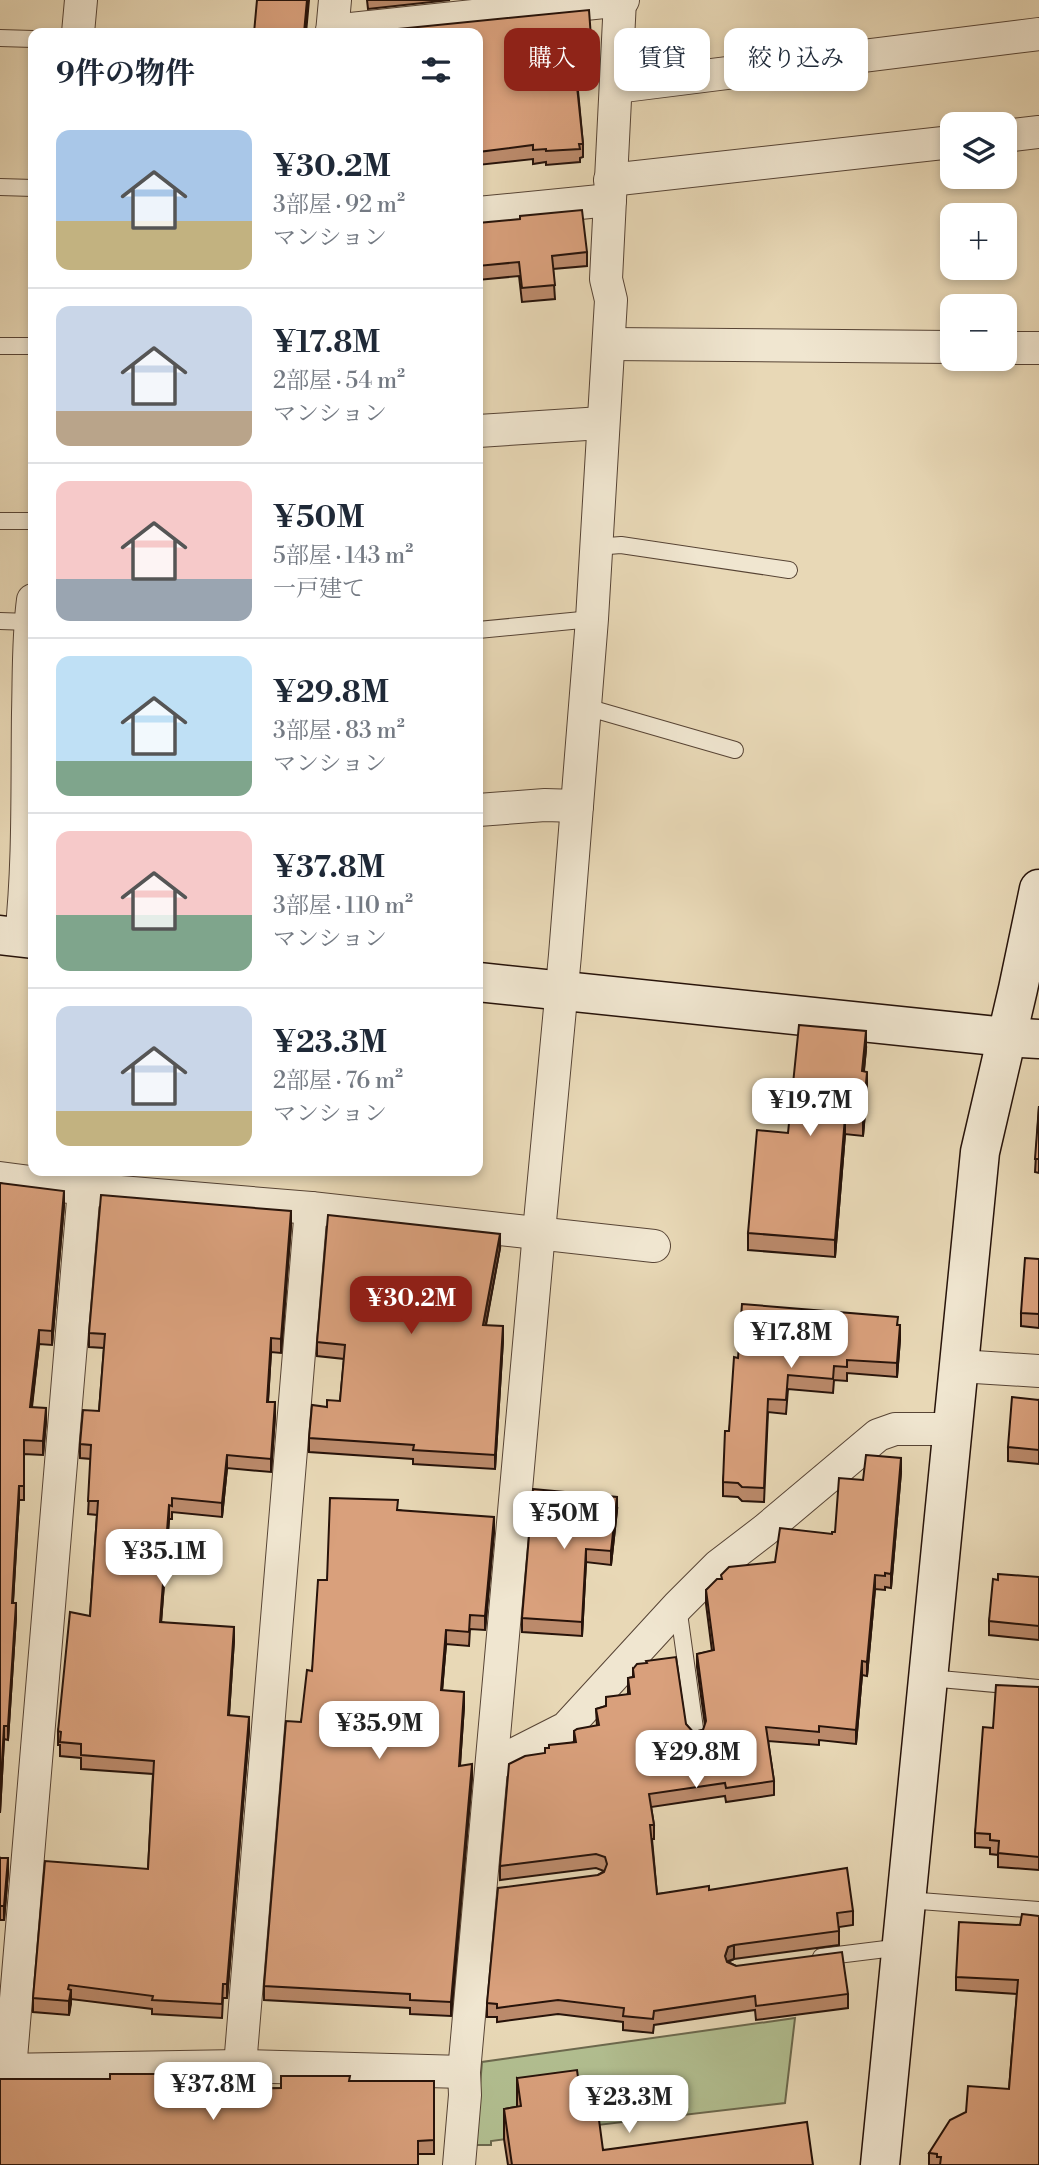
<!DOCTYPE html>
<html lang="ja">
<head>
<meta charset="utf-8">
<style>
  body { margin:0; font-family:"Libre Bodoni","Noto Serif JP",serif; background:#f6f6f7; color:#1f2937; height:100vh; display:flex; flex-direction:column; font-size:26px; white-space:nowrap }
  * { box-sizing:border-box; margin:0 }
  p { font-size:23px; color:#747a83 }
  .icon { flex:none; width:38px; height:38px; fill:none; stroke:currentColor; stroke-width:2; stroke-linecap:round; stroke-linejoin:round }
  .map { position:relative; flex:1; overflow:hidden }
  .side { position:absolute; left:28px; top:28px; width:455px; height:1148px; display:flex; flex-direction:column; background:#fff; border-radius:14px; box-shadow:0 4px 10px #0003 }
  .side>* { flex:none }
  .banner { position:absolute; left:504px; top:28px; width:429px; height:63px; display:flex; gap:14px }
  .buttons { position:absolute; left:940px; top:112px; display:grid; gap:14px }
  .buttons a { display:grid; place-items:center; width:77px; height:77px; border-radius:14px; background:#fff; box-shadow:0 4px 10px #0003; font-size:35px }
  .price { position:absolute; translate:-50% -60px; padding:0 16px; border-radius:14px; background:#fff; color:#222; font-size:23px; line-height:46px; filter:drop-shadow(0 2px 4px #0008) }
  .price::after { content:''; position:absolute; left:50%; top:42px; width:21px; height:16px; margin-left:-10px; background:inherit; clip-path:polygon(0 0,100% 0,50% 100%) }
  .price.active { background:#8f2418; color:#fff }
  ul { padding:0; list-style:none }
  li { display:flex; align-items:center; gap:21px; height:175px; padding:0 28px }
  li+li { border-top:2px solid #e0e1e3 }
  li span { display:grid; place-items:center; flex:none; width:196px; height:140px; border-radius:14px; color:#555 }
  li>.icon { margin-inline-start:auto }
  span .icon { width:84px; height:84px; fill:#fffc; stroke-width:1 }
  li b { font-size:30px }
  h2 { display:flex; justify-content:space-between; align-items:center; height:84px; padding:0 28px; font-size:30px }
  .tag { padding:0 24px; border-radius:14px; background:#fff; box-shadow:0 4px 10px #0003; font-size:24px; line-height:63px }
  .tag.active { background:#8f2418; color:#fff }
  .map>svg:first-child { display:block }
  .green { fill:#b2bf91; stroke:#6c694e; stroke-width:2 }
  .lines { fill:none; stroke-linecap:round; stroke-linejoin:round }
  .lane-casing { stroke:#574435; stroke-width:18 }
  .street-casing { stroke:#574435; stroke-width:34 }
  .secondary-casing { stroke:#27130a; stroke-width:41 }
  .lane { stroke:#f0e6d0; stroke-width:16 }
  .street { stroke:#f0e6d0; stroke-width:32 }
  .secondary { stroke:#f0e6d0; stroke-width:38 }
  .wall { fill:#bb8a6b; stroke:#27130a; stroke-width:2 }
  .shaded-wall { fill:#987057; stroke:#27130a; stroke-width:2 }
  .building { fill:#d9a07c; stroke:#27130a; stroke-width:2 }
</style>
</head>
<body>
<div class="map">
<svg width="1039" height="2165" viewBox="0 0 1039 2165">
  <rect width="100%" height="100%" fill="#e8d8b6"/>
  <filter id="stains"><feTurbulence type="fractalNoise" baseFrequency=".00286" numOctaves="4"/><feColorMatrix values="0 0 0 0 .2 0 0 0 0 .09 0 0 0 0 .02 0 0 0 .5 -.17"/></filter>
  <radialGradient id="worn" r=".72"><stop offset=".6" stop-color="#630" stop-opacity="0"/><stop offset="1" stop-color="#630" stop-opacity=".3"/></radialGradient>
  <polygon class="green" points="795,2018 785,2103 598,2125 598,2094 517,2105 519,2122 528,2136 491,2141 491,2145 475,2145 482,2062"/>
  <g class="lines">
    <defs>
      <g id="lane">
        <polyline points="0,38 33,39"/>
        <polyline points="0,187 33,188"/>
        <polyline points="0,346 33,346"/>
        <polyline points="0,521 33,521"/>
        <polyline points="595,547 621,545 789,570"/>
        <polyline points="0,621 30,622"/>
        <polyline points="478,630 592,619"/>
        <polyline points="586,707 735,750"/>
        <polyline points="678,1606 696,1736"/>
        <polyline points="929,1678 1039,1688"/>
        <polyline points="907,1900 1039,1910"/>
        <polyline points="821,1957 902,1947"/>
      </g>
      <g id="street">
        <polyline points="332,31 623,0"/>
        <polyline points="78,33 81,0"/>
        <polyline points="332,33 335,0"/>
        <polyline points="616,87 1039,34"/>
        <polyline points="1004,136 1039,132"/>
        <polyline points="610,180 952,142"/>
        <polyline points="478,213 610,200"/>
        <polyline points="609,344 952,347"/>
        <polyline points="1004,348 1039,348"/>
        <polyline points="478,431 602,423"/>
        <polyline points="478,810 545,805 577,806"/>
        <path d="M21 937C29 863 27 788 28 713 29 675 28 637 33 600"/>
        <polyline points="0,1178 84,1189 311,1208 654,1246"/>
        <polyline points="959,1366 1039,1371"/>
        <polyline points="493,1765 566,1728 678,1606 718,1566 765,1530 878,1435 895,1429 952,1429"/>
        <polyline points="240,2066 311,1208"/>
        <polyline points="0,2070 240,2066 464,2072"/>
        <polyline points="10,2070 84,1189"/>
        <polyline points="459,2165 465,2095 464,2072 539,1232 565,955 592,619 611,300 606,279 620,0"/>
      </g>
      <g id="secondary">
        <polyline points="0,935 33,939"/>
        <polyline points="478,982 1006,1037 1039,1039"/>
        <polyline points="880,2165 980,1152 1018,989 1039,889"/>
      </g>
    </defs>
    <use href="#lane" class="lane-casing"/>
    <use href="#street" class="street-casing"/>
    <use href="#secondary" class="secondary-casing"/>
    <use href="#lane" class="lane"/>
    <use href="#street" class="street"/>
    <use href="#secondary" class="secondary"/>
  </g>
  <g class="wall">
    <polygon points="367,0 450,0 368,9"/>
    <polygon points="478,33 593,65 593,79 577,80 583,144 583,157 580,158 580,162 546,165 546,162 533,164 533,159 478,165"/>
    <polygon points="478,223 587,252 587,266 553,269 555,299 522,302 519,276 478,280"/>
    <polygon points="866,1049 864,1071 867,1089 863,1136 845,1134 835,1257 748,1250 748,1233 788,1133"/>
    <polygon points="1039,1106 1039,1173 1035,1172"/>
    <polygon points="0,1183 64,1205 52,1345 39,1344 32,1407 46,1421 43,1455 24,1454 24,1500 19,1500 13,1603 16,1617 8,1740 4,1739 0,1813"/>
    <polygon points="291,1225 281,1353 271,1352 268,1402 275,1416 271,1472 227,1468 222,1517 172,1512 172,1519 169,1519 161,1622 234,1640 229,1715 249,1731 227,1998 223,1998 222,2018 152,2014 152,2009 71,1999 69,2015 33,2012 33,1998 148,1869 153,1774 81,1769 81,1758 60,1756 60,1745 58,1745 58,1731 90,1616 97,1515 88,1514 91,1459 80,1458 80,1444 99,1411 104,1348 89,1347 89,1333"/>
    <polygon points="500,1248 486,1325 503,1340 495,1469 413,1464 413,1459 309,1452 309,1438 340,1401 344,1359 317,1356 317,1342"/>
    <polygon points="1039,1259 1039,1328 1021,1326 1021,1313"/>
    <polygon points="898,1325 900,1339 897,1377 847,1373 847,1381 834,1380 833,1393 788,1389 786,1414 768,1412 764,1502 742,1501 738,1497 723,1496 723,1482 738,1358"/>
    <polygon points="1039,1400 1039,1464 1008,1461 1008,1447"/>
    <polygon points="901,1472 891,1588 885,1587 885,1590 875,1589 867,1676 862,1675 856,1744 819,1740 819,1745 768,1741 774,1781 774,1795 726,1802 725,1796 651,1807 654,1825 654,1839 652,1839 657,1894 709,1890 853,1911 853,1925 839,1927 839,1945 734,1959 728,1962 736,1966 848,1994 848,2008 756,2020 755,2010 654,2025 653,2033 623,2030 623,2022 558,2014 497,2022 497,2017 487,2017 487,2003 598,1875 604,1871 596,1868 500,1880 500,1866 545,1753 574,1742 574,1731 597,1726 596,1709 606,1706 628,1694 628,1678 633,1677 633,1669 693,1732 703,1730 705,1725 697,1667 697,1654 712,1651 706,1604 706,1590 721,1579 775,1562 832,1534 835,1532 863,1480"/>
    <polygon points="398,1510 494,1531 485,1630 470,1629 469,1646 446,1644 442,1690 464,1706 460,1765 472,1777 451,2016 410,2014 410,2008 264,2000 264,1986 301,1722 312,1671 327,1580"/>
    <polygon points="617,1510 611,1565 586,1562 582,1636 522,1632 522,1618"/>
    <polygon points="1039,1577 1039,1640 989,1635 989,1621 998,1580"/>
    <polygon points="1039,1687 1039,1870 998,1867 998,1855 990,1854 990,1848 975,1847 975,1833 993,1728"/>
    <polygon points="0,1858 8,1872 4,1920 0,1920"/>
    <polygon points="1020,1925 1039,2165 929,2165 929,2153 1009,2089 1017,1994 956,1990 956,1977"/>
    <polygon points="517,2078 581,2099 603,2150 813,2165 508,2165 504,2139 504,2109 517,2107"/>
    <polygon points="349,2081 434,2081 434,2154 418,2154 185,2084 216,2090 281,2088"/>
  </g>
  <g class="shaded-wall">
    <polygon points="307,0 309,0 306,33 304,33"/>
    <polygon points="866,1031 866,1049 862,1088 862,1071"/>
    <polygon points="867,1072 867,1089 863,1136 863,1118"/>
    <polygon points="845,1117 845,1134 835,1257 835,1240"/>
    <polygon points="64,1191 64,1205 52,1345 52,1331"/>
    <polygon points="291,1211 291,1225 281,1353 281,1339"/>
    <polygon points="500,1234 500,1248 483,1339 483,1325"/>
    <polygon points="900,1325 900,1339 897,1377 897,1363"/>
    <polygon points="503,1326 503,1340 495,1469 495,1455"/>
    <polygon points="39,1330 39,1344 30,1420 30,1407"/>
    <polygon points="271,1338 271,1352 267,1415 267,1402"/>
    <polygon points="275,1402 275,1416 271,1472 271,1459"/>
    <polygon points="46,1408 46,1421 43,1455 43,1441"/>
    <polygon points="227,1455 227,1468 222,1517 222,1503"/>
    <polygon points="901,1458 901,1472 891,1588 891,1574"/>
    <polygon points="19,1486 19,1500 12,1617 12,1603"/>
    <polygon points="617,1497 617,1510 611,1565 611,1551"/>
    <polygon points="169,1505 169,1519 160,1636 160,1622"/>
    <polygon points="494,1517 494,1531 485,1630 485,1616"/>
    <polygon points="586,1549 586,1562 582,1636 582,1622"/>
    <polygon points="875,1575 875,1589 867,1676 867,1662"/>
    <polygon points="16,1603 16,1617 8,1740 8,1726"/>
    <polygon points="234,1627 234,1640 228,1729 228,1715"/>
    <polygon points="446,1630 446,1644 441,1704 441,1690"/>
    <polygon points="862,1661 862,1675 856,1744 856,1730"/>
    <polygon points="464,1692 464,1706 459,1779 459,1766"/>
    <polygon points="249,1717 249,1731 227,1998 227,1984"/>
    <polygon points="4,1726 4,1739 0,1813 0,1799"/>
    <polygon points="472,1764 472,1777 451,2016 451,2002"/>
    <polygon points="8,1858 8,1872 4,1920 4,1906"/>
    <polygon points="734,1945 734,1959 728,1961 725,1970 725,1956 728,1947"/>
    <polygon points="71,1990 71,2004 69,2015 69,2001"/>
  </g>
  <g class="building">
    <polygon points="257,0 307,0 304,33 254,33"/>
    <polygon points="589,10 593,65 575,67 583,144 579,144 580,149 546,151 546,149 533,150 533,145 478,152 478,33 358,33"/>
    <polygon points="582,210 587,252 552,256 555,285 522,288 519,262 478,266 478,223 520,219 520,216"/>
    <polygon points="799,1025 866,1031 862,1071 867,1072 863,1118 845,1117 835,1240 748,1233 757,1130 788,1133"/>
    <polygon points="1039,1106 1039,1159 1035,1159"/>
    <polygon points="0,1183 64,1191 52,1331 39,1330 30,1407 46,1408 43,1441 24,1440 24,1486 19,1486 12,1603 16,1603 8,1726 4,1726 0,1799"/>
    <polygon points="101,1195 291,1211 281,1339 271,1338 267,1402 275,1402 271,1459 227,1455 222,1503 172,1498 172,1506 169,1505 160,1622 234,1627 228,1715 249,1717 227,1984 223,1984 222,2004 152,2000 153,1996 69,1985 68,1989 71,1990 69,2001 33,1998 45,1861 148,1869 154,1761 81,1755 81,1744 60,1742 61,1732 58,1731 70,1612 90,1616 98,1501 88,1501 91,1445 80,1444 83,1410 99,1411 105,1334 89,1333"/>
    <polygon points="328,1215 500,1234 483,1325 503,1326 495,1455 413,1450 414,1445 309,1438 312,1405 327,1407 327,1400 340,1401 345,1345 317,1342"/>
    <polygon points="1025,1258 1039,1259 1039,1314 1021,1313"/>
    <polygon points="742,1304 898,1317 897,1325 900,1325 897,1363 847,1360 847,1367 834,1366 833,1379 788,1375 786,1400 768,1399 764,1488 742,1487 738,1483 723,1482 725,1431 729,1431 734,1357 738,1358"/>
    <polygon points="1012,1397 1039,1400 1039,1450 1008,1447"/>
    <polygon points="866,1455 901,1458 891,1574 885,1573 885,1576 875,1575 867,1662 862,1661 856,1730 819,1726 819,1732 766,1727 774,1781 726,1788 725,1783 649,1794 654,1825 650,1825 657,1894 709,1886 709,1890 847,1868 853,1911 837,1913 839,1931 734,1945 728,1947 725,1956 727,1962 736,1966 842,1952 848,1994 756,2006 755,1996 654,2011 653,2019 623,2016 624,2008 558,2000 497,2008 497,2004 487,2003 498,1888 598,1875 604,1872 607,1864 605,1857 596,1854 500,1866 509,1764 525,1756 545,1753 545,1748 549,1748 549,1745 576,1742 574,1731 577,1729 599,1725 596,1709 606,1706 606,1697 630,1694 628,1678 634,1677 633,1669 637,1664 647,1663 646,1661 676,1657 686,1724 693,1732 703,1730 706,1721 697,1654 714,1650 706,1590 717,1579 722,1579 721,1575 729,1567 775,1562 780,1528 832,1534 832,1532 835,1532 839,1478 863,1480"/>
    <polygon points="533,1489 617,1497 611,1551 586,1549 582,1622 522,1618"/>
    <polygon points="330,1498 398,1500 397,1510 494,1517 485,1616 470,1615 469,1632 446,1630 441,1690 464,1692 459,1766 472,1764 451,2002 410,2000 410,1994 264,1986 286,1721 301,1722 307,1670 312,1671 318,1580 327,1580"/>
    <polygon points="998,1574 1039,1577 1039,1626 989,1621 993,1579 998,1580"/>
    <polygon points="996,1685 1039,1687 1039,1857 998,1853 999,1841 990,1840 990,1834 975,1833 983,1727 993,1728"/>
    <polygon points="0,1858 8,1858 4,1906 0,1906"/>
    <polygon points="1022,1914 1039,1916 1039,2165 940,2165 941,2157 937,2157 937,2154 929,2153 950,2120 966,2112 968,2086 1009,2089 1018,1980 956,1977 959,1922 1020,1925"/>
    <polygon points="577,2070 581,2099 596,2097 603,2150 807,2122 813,2165 512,2165 504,2109 521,2106 517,2078"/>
    <polygon points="110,2074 185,2074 185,2084 216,2083 216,2090 281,2088 281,2076 350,2076 349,2081 434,2081 434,2140 418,2141 418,2165 0,2165 0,2079 110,2079"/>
  </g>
  <rect width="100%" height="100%" filter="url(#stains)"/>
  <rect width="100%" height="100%" fill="url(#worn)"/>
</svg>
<div class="buttons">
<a><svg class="icon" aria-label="layers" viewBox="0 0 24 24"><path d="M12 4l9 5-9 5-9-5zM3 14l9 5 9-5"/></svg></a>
<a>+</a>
<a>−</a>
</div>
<b class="price" style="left:810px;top:1138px">¥19.7M</b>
<b class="price active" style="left:411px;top:1336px">¥30.2M</b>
<b class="price" style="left:791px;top:1370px">¥17.8M</b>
<b class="price" style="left:564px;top:1551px">¥50M</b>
<b class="price" style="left:164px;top:1589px">¥35.1M</b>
<b class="price" style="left:379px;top:1761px">¥35.9M</b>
<b class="price" style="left:696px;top:1790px">¥29.8M</b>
<b class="price" style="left:213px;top:2122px">¥37.8M</b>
<b class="price" style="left:629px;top:2135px">¥23.3M</b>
<div class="banner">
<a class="tag active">購入</a>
<a class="tag">賃貸</a>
<a class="tag">絞り込み</a>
</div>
<section class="side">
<h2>9件の物件<svg class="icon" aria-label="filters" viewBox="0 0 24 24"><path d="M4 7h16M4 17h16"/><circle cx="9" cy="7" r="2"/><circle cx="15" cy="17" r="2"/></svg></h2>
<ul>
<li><span style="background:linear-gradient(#a9c7e8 65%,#c2b280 0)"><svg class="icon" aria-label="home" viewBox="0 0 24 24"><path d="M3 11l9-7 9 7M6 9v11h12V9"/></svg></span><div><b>¥30.2M</b><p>3部屋 · 92 m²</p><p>マンション</p></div></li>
<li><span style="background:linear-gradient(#c9d6e8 75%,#b9a48a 0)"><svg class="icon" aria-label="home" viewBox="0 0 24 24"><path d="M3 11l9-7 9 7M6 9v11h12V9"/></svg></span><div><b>¥17.8M</b><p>2部屋 · 54 m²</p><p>マンション</p></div></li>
<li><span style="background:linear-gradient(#f6c9c9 70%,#9aa5b1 0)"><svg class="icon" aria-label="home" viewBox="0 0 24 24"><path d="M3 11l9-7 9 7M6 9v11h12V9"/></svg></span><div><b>¥50M</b><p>5部屋 · 143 m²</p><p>一戸建て</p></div></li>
<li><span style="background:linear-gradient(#bfe0f5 75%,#7fa58c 0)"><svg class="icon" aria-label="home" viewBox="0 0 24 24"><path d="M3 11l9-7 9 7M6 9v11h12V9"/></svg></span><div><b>¥29.8M</b><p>3部屋 · 83 m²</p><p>マンション</p></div></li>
<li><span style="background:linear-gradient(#f6c9c9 60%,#7fa58c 0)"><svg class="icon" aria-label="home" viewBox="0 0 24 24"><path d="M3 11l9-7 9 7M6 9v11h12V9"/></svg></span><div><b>¥37.8M</b><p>3部屋 · 110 m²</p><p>マンション</p></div></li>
<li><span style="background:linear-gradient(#c9d6e8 75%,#c2b280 0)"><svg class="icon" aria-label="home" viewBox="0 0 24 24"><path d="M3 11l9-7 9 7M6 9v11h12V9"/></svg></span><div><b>¥23.3M</b><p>2部屋 · 76 m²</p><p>マンション</p></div></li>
</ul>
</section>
</div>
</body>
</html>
